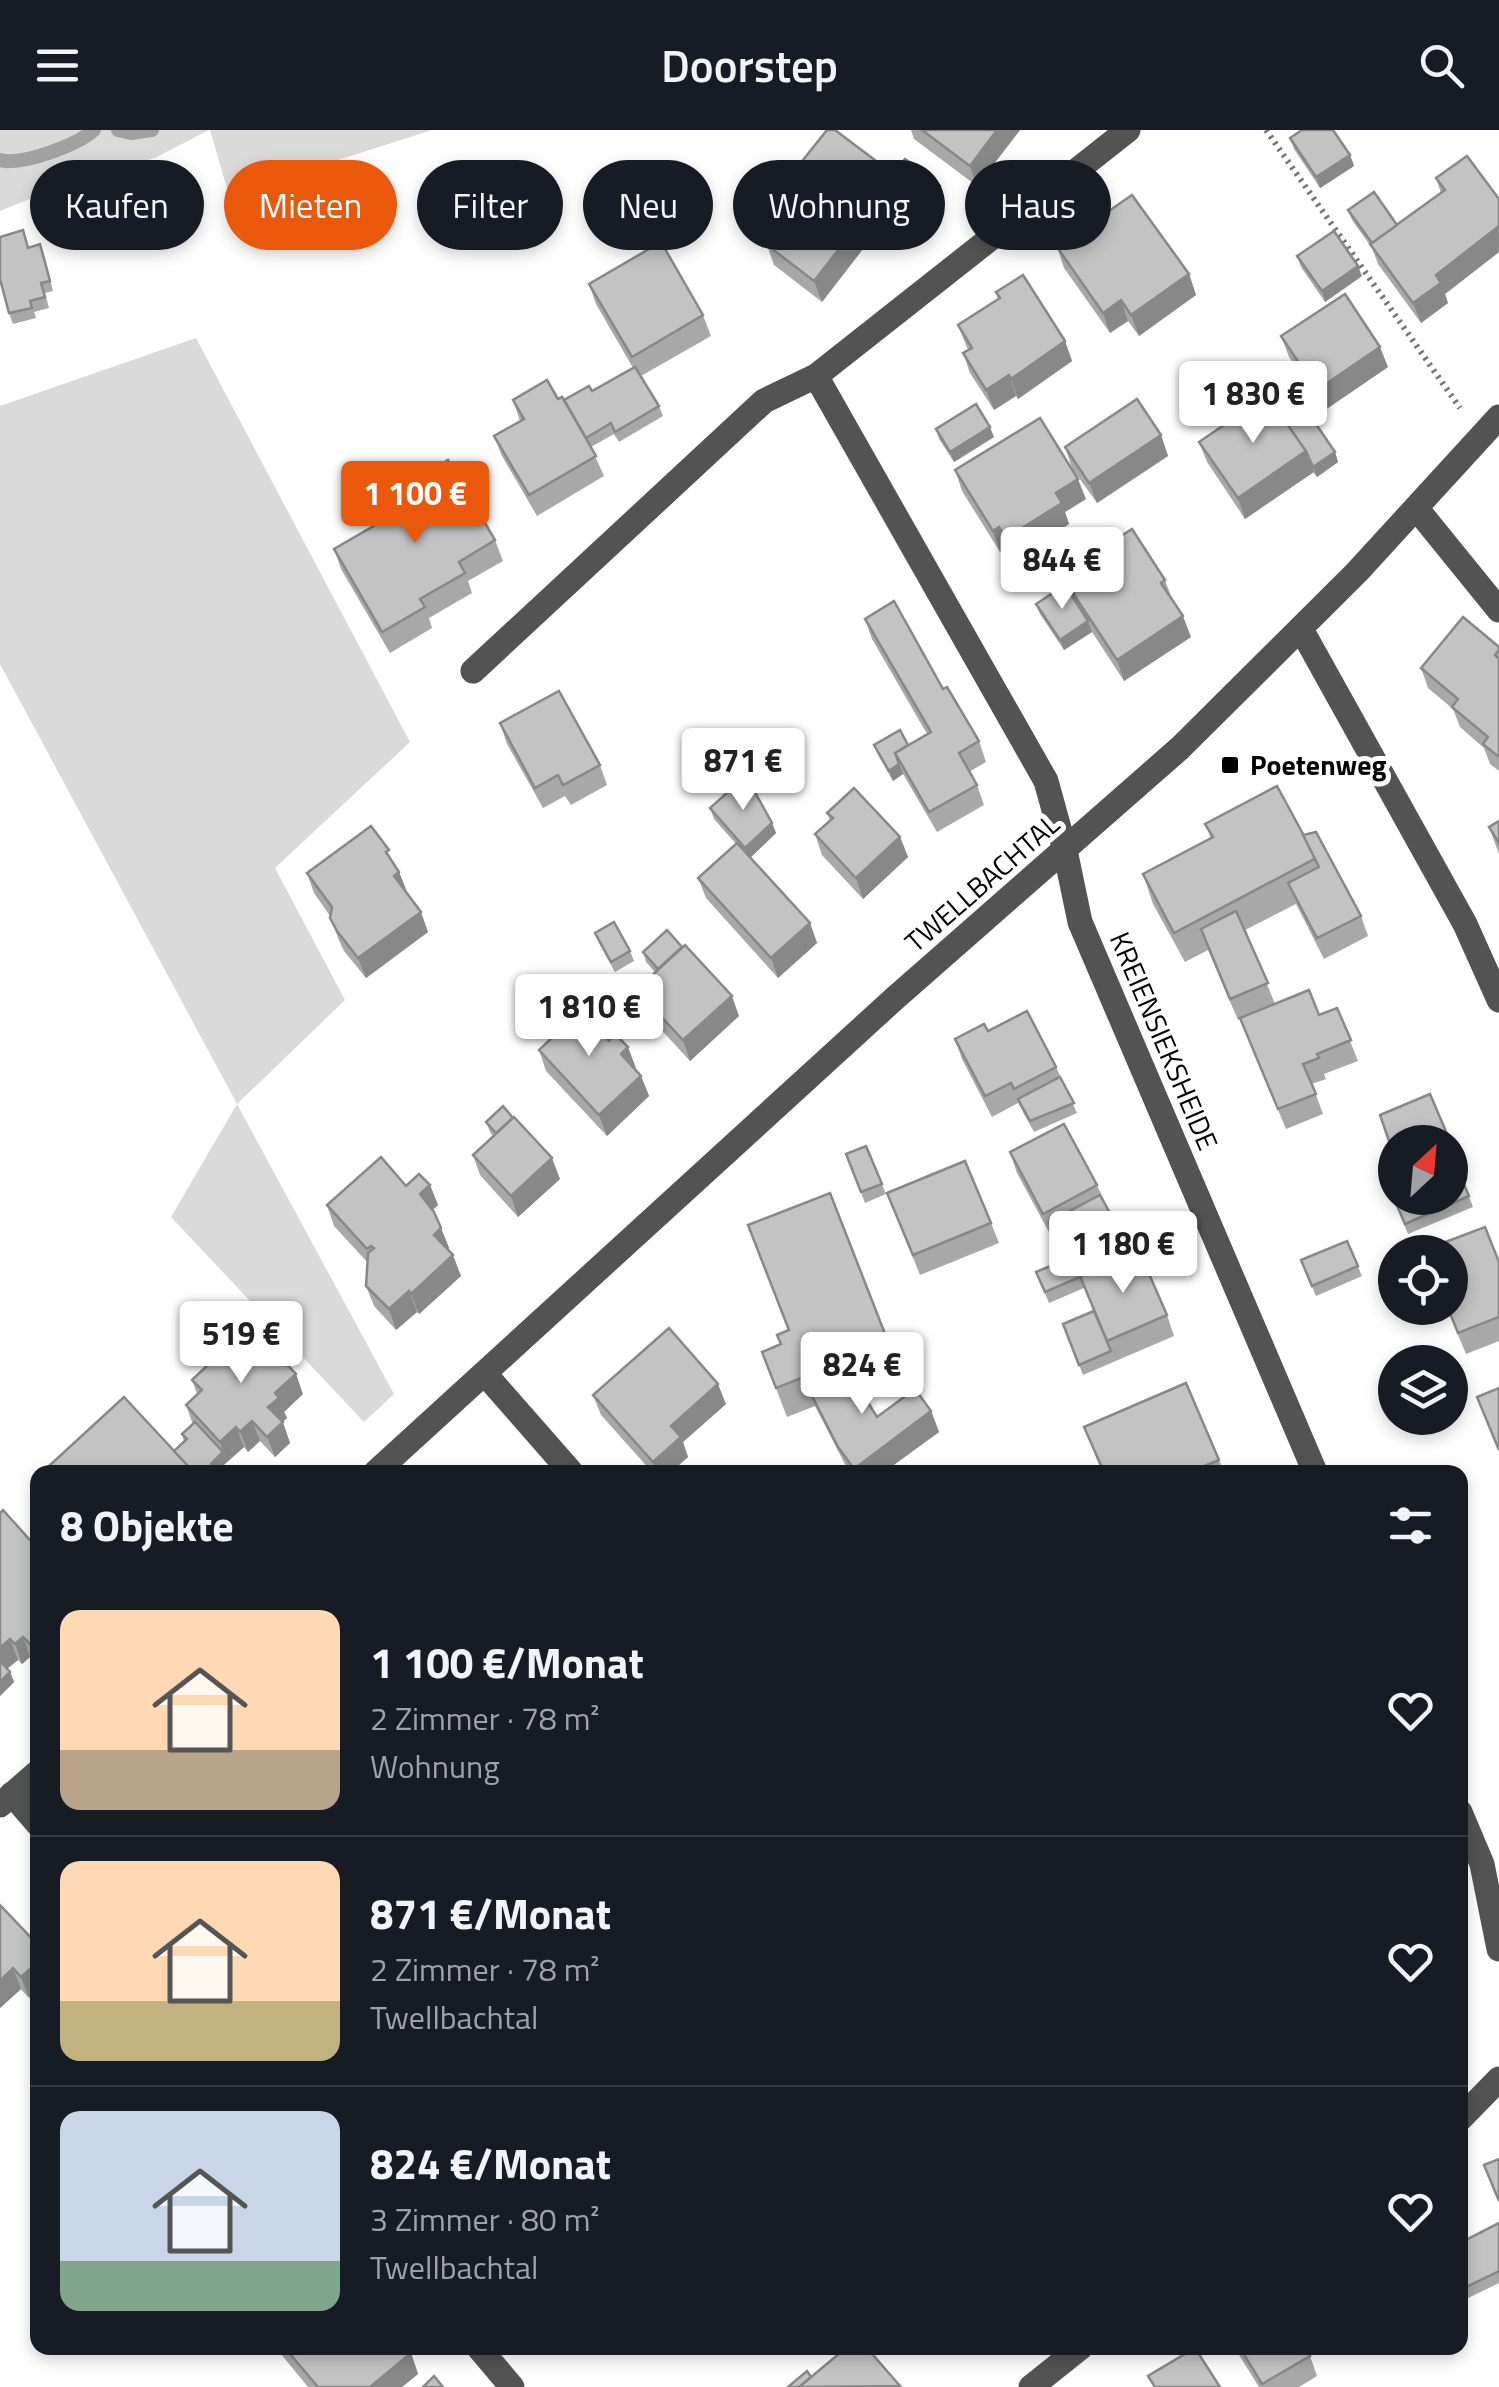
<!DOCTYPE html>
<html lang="de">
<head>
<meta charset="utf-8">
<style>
  body { margin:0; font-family:"Titillium Web",sans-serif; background:#20242c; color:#f1f3f6; height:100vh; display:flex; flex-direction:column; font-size:38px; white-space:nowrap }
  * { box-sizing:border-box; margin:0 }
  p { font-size:32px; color:#9ea1a6 }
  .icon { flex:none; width:55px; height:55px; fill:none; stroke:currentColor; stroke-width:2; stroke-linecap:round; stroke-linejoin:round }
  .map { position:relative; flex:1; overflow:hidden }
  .drawer { position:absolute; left:30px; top:1335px; width:1438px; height:890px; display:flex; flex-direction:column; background:#171b24; border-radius:20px; box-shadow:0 5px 15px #0003 }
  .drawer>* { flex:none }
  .banner { position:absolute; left:30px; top:30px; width:1440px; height:90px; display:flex; gap:20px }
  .needle { width:65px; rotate:26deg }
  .buttons { position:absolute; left:1378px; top:995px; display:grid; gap:20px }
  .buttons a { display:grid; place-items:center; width:90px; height:90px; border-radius:50%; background:#171b24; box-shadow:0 5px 15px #0003; font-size:50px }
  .price { position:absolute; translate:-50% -85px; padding:0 22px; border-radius:10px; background:#fff; color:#222; font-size:32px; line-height:65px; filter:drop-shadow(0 2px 5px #0008) }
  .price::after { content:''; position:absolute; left:50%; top:60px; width:30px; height:22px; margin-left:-15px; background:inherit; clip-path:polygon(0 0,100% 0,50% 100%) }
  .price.current { background:#ea580c; color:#fff }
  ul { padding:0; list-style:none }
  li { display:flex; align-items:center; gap:30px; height:250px; padding:0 30px }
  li+li { border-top:2px solid #363941 }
  li span { display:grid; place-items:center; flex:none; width:280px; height:200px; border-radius:20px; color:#555 }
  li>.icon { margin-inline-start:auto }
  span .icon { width:120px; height:120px; fill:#fffc; stroke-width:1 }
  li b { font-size:42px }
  h2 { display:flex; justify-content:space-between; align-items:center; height:120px; padding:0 30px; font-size:42px }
  .tag { padding:0 35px; border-radius:45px; background:#171b24; box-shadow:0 5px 15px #0003; font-size:35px; line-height:90px }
  .tag.current { background:#ea580c; color:#fff }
  header { display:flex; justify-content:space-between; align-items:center; height:130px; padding:0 30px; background:#171b24; font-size:45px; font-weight:600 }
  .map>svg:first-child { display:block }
  .green { fill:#dadada }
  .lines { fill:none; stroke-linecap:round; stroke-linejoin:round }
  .stream { stroke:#a1a1a1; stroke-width:14 }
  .path { stroke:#757575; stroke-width:6; stroke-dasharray:2.5 5; stroke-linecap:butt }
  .minor { stroke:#535353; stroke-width:25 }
  .wall { fill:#a8a8a8 }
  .shaded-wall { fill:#888 }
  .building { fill:#c3c3c3; stroke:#888; stroke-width:2.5 }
  .poi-dot { fill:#000; stroke:#fff; stroke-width:4 }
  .labels { text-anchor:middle; stroke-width:10; stroke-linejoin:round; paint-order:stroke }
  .poi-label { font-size:28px; font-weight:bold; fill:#000; stroke:#fff; text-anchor:start }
  .street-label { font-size:28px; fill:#000; stroke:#fff }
</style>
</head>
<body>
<header><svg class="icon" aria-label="menu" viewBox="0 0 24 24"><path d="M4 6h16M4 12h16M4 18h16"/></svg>Doorstep<svg class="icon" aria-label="search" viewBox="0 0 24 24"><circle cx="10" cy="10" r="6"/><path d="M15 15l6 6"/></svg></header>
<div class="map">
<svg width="1499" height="2257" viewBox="0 0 1499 2257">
  <rect width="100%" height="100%" fill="#fff"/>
  <g class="green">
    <polygon points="0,0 209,0 155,28 82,48 0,81"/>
    <polygon points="210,0 432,0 229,65"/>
    <polygon points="196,208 410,612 275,738 345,870 237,974 394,1264 364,1292 171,1087 237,974 0,534 0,276"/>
  </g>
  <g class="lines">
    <g class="stream">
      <polyline points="118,0 131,3 152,0"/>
      <path d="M0 30C22 36 77 15 94 0"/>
    </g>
    <polyline class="path" points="1266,0 1460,278"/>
    <g class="minor">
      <polyline points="816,246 1046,651 1065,720 1080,792 1315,1342"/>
      <polyline points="1417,379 1499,480"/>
      <polyline points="1301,499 1465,794 1499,870"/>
      <polyline points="473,541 764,271 816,246 1128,0"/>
      <polyline points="486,1245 571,1342"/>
      <polyline points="376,1342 894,869 1180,618 1357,442 1499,287"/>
      <polyline points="12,1664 38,1694"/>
      <polyline points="0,1675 38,1642"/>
      <polyline points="1460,1682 1482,1734 1499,1819"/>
      <polyline points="1460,1989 1499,1949"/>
      <polyline points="479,2218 512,2257"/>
      <polyline points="1031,2257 1080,2218"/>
    </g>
  </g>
  <g class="wall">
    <polygon points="911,0 1020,0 977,56 914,9"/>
    <polygon points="1290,8 1350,25 1354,36 1320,58 1294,19"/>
    <polygon points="803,30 893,44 943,66 928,87 903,67 822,172 774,135 767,115 814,53 811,51"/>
    <polygon points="1436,48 1499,69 1499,122 1445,164 1448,173 1421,193 1378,134 1372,118 1352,90 1348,80 1397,95 1441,63"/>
    <polygon points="29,117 44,124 53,161 45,163 49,178 34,182 36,188 13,194 9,183"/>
    <polygon points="1057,117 1189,144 1196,165 1139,206 1128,191 1110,203 1064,138"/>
    <polygon points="1297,126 1362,146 1325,172 1301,137"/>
    <polygon points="589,154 703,185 711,206 641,246 659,276 663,286 619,312 614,304 591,317 604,346 537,386 502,326 494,306 520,291 513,270 564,270 592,261 633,238 596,174"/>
    <polygon points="996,162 1065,211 1072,231 1018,269 1016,266 994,280 970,243 963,223 968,220 958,195 998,169"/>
    <polygon points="1281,206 1388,237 1325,280 1289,227"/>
    <polygon points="1283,288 1335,322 1338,332 1317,347 1313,342 1245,389 1207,332 1199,312"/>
    <polygon points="936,299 994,307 954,332 939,309"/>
    <polygon points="1161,305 1168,326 1097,373 1072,338 1065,317"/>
    <polygon points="955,340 1086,369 1065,382 1069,394 1013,429 1006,417 1000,422 962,361"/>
    <polygon points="411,352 495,410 503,431 468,451 472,463 429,488 432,498 390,523 341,439 334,419 374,395 370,384 413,358"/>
    <polygon points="1061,445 1165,450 1172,469 1191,507 1124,551 1092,502 1064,520 1040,484 1036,474 1065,455"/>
    <polygon points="865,489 943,559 979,611 986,632 969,642 977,655 984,675 937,702 903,644 893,651 878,625 874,615 908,615 927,604 872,509"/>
    <polygon points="1499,517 1499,641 1490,634 1484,618 1460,597 1453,579 1428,558 1421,538"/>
    <polygon points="500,593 600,635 607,655 571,675 565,666 543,678 507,614"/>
    <polygon points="710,678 772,693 776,703 750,728 810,793 817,813 778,848 706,768 698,748 736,714 714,689"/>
    <polygon points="827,683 900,707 908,727 863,769 822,725 815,704 830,690"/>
    <polygon points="1499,691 1499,724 1489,697"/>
    <polygon points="1205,694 1303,705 1361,786 1368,806 1324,829 1296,774 1245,800 1275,874 1319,885 1337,878 1358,931 1324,944 1326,949 1312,954 1323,984 1286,999 1240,889 1238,890 1208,820 1185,832 1153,774 1143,744 1211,708"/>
    <polygon points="394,734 399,742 407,762 428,802 366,848 344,821 338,808 330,786 314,763 307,743"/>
    <polygon points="595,803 630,821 634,831 615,842 599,813"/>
    <polygon points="643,822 739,886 690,931 643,880 636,860 655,842 646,832"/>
    <polygon points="548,891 636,938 635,939 641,946 649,966 607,1006 546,941 539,920 554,906"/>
    <polygon points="988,901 1056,937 1077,983 1034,1002 1018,973 992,987 962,929 955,909"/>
    <polygon points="486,992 560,1049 518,1087 480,1045 473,1025 493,1006 490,1002"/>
    <polygon points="1450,1012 1463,1045 1461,1046 1473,1077 1408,1104 1392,1064 1450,1068"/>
    <polygon points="866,1016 886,1064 865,1073 846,1024"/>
    <polygon points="1010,1022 1097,1055 1115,1095 1064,1123 1053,1103 1050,1104 1017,1043"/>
    <polygon points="430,1055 438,1075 433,1080 441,1098 449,1118 448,1119 461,1146 419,1184 417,1182 396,1200 374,1176 366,1156 368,1133 334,1096 327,1075 406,1056"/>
    <polygon points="887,1063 991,1093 999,1113 920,1145"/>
    <polygon points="748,1095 889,1214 899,1243 860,1259 877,1287 931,1281 939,1302 884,1342 849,1342 815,1276 787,1287 762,1222 781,1215 788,1200"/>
    <polygon points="1347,1111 1362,1146 1316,1166 1301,1130"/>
    <polygon points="1499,1132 1499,1211 1466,1224 1447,1178"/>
    <polygon points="1036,1142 1083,1144 1167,1185 1174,1206 1083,1245 1063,1194 1094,1181 1084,1158 1049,1173"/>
    <polygon points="222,1211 303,1264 284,1282 287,1288 282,1292 290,1313 275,1327 260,1311 248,1322 244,1317 216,1342 53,1342 50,1335 174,1321 184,1312 182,1304 193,1295 186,1275 197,1264 192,1250 216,1235 227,1225"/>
    <polygon points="593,1265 726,1274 683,1312 688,1327 671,1342 652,1342 601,1285"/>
    <polygon points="1084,1297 1219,1330 1224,1342 1102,1342"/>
    <polygon points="0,1383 38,1419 38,1534 30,1527 22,1534 18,1530 7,1539 10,1542 14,1552 0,1566"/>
    <polygon points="0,1775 29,1868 21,1859 0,1878"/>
    <polygon points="1499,2093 1499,2153 1460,2172 1460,2113"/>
    <polygon points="276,2218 406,2218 411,2223 418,2244 402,2257 308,2257"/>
    <polygon points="1236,2218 1305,2218 1310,2226 1317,2246 1299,2257 1259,2257 1239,2225"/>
  </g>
  <g class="shaded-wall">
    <polygon points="997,0 1020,0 977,56 970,36"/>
    <polygon points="1350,25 1354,36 1320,58 1316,47"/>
    <polygon points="896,46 903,67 822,172 814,151"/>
    <polygon points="940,56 943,66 928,87 924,76"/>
    <polygon points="1499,96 1499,122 1445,164 1448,173 1421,193 1413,173 1436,145"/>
    <polygon points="1358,136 1362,146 1325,172 1322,161"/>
    <polygon points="1189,144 1196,165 1139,206 1131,185"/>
    <polygon points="1121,170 1128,191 1110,203 1103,183"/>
    <polygon points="1065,211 1072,231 1018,269 1011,249"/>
    <polygon points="1380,217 1388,237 1325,280 1317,260"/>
    <polygon points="1009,245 1016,266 994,280 986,260"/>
    <polygon points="990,297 994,307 954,332 950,322"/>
    <polygon points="1161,305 1168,326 1097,373 1089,353"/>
    <polygon points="1306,321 1314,342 1245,389 1238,368"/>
    <polygon points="1335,322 1338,332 1317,347 1313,337"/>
    <polygon points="1078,349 1086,369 1065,382 1069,394 1013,429 1006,408 1056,363"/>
    <polygon points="999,397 1006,417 1000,422 993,401"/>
    <polygon points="1183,486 1191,507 1124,551 1117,530"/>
    <polygon points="1088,491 1092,502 1064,520 1060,510"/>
    <polygon points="899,634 903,644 893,651 889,641"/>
    <polygon points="772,693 776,703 749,729 745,718"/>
    <polygon points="900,707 908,727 863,769 856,748"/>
    <polygon points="399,742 407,762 394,746"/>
    <polygon points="421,782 428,802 366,848 358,828"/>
    <polygon points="810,793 817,813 778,848 771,828"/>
    <polygon points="732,866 739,886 690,931 683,910"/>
    <polygon points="628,917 636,938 628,945 621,924"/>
    <polygon points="641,946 649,966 607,1006 599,985"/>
    <polygon points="552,1028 560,1049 518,1087 511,1066"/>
    <polygon points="430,1055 438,1075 427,1084 420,1064"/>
    <polygon points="441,1098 449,1118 442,1125 434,1105"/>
    <polygon points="453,1125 461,1146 419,1184 411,1164"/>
    <polygon points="409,1161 417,1182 396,1200 389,1179"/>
    <polygon points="296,1244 303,1264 284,1282 287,1288 276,1298 268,1277 275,1263"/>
    <polygon points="718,1254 726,1274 683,1312 688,1327 671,1342 657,1342 653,1332 671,1296"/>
    <polygon points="931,1281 939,1302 884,1342 856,1342 854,1339"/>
    <polygon points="252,1291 260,1311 248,1322 240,1302"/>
    <polygon points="283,1292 290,1313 275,1327 267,1307"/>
    <polygon points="236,1297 244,1317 227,1332 220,1312"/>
    <polygon points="223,1322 227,1332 216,1342 211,1342 211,1334"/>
    <polygon points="23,1507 30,1527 22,1534 15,1514"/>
    <polygon points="10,1509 18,1530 4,1541 0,1530 0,1518"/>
    <polygon points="10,1542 14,1552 0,1566 0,1552"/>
    <polygon points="38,1832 38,1860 29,1868 21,1847"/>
    <polygon points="13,1838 21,1859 0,1878 0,1851"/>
    <polygon points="411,2223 418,2244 402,2257 370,2257"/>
  </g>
  <g class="building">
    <polygon points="827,0 835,0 896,46 814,151 767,115 822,44 803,30"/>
    <polygon points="922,0 997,0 970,36"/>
    <polygon points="1302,0 1333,0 1350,25 1316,47 1290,8"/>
    <polygon points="1467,26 1499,69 1499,96 1436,145 1441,153 1413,173 1370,114 1445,60 1436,48"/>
    <polygon points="905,29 940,56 924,76 899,57 896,46 893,44"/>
    <polygon points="1374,62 1397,95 1372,113 1348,80"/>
    <polygon points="1132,65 1189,144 1131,185 1121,170 1103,183 1057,117"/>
    <polygon points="23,100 28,118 40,114 50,151 41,153 45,167 30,171 32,178 9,183 0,149 0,107"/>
    <polygon points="1334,101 1358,136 1322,161 1297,126"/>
    <polygon points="661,112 703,185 632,227 589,154"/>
    <polygon points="1023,145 1065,211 1011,249 1009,245 986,260 963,223 972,218 958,195 1000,168 996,162"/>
    <polygon points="1345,164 1380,217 1317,260 1281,206"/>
    <polygon points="635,237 659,276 615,302 611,293 586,308 564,270 589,256 592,261"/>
    <polygon points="547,250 558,269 562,267 596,326 529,365 494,306 524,289 513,270"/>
    <polygon points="1268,265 1306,321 1238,368 1199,312"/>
    <polygon points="1137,269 1161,305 1089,353 1065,317"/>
    <polygon points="976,274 990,297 950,322 936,299"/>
    <polygon points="1303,275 1335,322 1313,337 1306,321 1283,288"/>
    <polygon points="1040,288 1078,349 1056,363 1062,373 1006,408 999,397 993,401 955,340"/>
    <polygon points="448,330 495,410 459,432 465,443 420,469 425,477 382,502 334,419 377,394 370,384 414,358 411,352"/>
    <polygon points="1132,399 1165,450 1161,453 1183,486 1117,530 1061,445"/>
    <polygon points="1065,455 1088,491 1060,510 1036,474"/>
    <polygon points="894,471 943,559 947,557 979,611 959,623 977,655 929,682 895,623 931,602 865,489"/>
    <polygon points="1463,487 1499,517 1499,520 1495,525 1499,529 1499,627 1483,614 1488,607 1452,577 1458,569 1421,538"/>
    <polygon points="559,561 600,635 563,655 558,645 535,658 500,593"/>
    <polygon points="900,600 908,615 895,623 899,634 889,641 874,615"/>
    <polygon points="746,646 772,693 745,718 710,678"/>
    <polygon points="1277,656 1316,728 1174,803 1143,744 1213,707 1205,694"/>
    <polygon points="854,658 900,707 856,748 815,704 833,688 827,683"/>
    <polygon points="1499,691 1499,713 1489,697"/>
    <polygon points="371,696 389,720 386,722 399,742 394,746 421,782 358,828 337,801 330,788 332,777 307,743"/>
    <polygon points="1316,702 1361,786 1317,808 1288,753 1319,737 1303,705"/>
    <polygon points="737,713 810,793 771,828 698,748"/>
    <polygon points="1236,781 1268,853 1230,869 1201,799"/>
    <polygon points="614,792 630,821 611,832 595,803"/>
    <polygon points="667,800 682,817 658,839 643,822"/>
    <polygon points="685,815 732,866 683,910 636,860"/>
    <polygon points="1309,860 1319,885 1337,878 1351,910 1317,924 1319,928 1303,934 1316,964 1278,979 1240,888"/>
    <polygon points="570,870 609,911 615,904 628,917 621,924 641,946 599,985 539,920 559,901 548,891"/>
    <polygon points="1027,881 1056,937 1014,959 1011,953 985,966 955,909 984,894 988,901"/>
    <polygon points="1060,947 1074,973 1030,991 1018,969"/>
    <polygon points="1430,964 1456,1025 1450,1028 1450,1012 1395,1012 1395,1028 1380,985"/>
    <polygon points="503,976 513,988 496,1003 486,992"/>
    <polygon points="514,987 552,1028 511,1066 473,1025"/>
    <polygon points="1064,994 1097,1055 1043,1084 1010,1022"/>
    <polygon points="866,1016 882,1054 861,1062 846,1024"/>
    <polygon points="381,1027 406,1056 419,1044 430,1055 420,1064 434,1082 441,1098 434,1105 453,1125 411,1164 409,1161 389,1179 366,1156 368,1123 374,1118 371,1116 367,1119 327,1075"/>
    <polygon points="965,1031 991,1093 913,1125 887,1063"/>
    <polygon points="1456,1036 1469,1066 1405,1094 1392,1064 1395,1062 1395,1068 1450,1068 1450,1039"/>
    <polygon points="830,1063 889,1214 776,1258 762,1222 781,1214 777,1205 789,1200 748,1095"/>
    <polygon points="1100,1065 1111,1085 1060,1112 1049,1092"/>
    <polygon points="1485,1097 1499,1132 1499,1187 1458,1203 1448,1178 1450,1178 1450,1122 1419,1122"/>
    <polygon points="1347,1111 1358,1136 1312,1156 1301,1130"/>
    <polygon points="1139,1121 1167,1185 1107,1211 1080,1146"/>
    <polygon points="1075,1126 1083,1144 1080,1146 1080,1147 1045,1162 1036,1142"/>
    <polygon points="1094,1181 1111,1221 1079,1235 1063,1194"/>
    <polygon points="244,1190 296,1244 275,1263 279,1268 268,1277 283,1292 267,1307 252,1291 240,1302 236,1297 220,1312 186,1275 202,1260 192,1250 212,1231 216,1235 231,1221 222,1211"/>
    <polygon points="669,1198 718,1254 671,1296 681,1307 653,1332 593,1265"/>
    <polygon points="848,1240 877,1287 915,1259 931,1281 854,1339 838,1317 807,1256"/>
    <polygon points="1186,1253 1219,1330 1190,1342 1104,1342 1084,1297"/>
    <polygon points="1499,1258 1499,1320 1477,1267"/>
    <polygon points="124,1267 190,1338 185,1342 57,1342 50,1335"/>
    <polygon points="195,1292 223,1322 211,1334 215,1340 211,1342 191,1342 190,1338 174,1321 187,1309 182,1304"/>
    <polygon points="3,1380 38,1419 38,1518 36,1520 23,1507 15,1514 10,1509 0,1518 0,1383"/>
    <polygon points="0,1531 10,1542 0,1552"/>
    <polygon points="0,1775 38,1815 38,1832 21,1847 13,1838 0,1851"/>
    <polygon points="1499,2029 1499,2071 1484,2035"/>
    <polygon points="1499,2093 1499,2141 1464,2158 1460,2147 1460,2113"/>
    <polygon points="285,2218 406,2218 411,2223 370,2257 318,2257"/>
    <polygon points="846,2218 867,2218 900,2256 799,2257"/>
    <polygon points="1195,2218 1220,2257 1155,2257 1148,2246"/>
    <polygon points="1240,2218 1305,2218 1310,2226 1262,2254"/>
    <polygon points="807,2241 811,2247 799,2257 788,2257"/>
    <polygon points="434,2246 443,2257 423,2257"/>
  </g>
  <rect class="poi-dot" x="1220" y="625" width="20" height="20" rx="5"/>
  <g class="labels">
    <g class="poi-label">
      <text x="1250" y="645">Poetenweg</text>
    </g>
    <g class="street-label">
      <text transform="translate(982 753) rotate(-41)" y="10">TWELLBACHTAL</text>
      <text transform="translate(1164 911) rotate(67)" y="10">KREIENSIEKSHEIDE</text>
    </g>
  </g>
</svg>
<div class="buttons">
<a><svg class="needle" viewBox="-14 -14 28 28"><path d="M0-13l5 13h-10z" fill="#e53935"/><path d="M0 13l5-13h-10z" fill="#9ea1a6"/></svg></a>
<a><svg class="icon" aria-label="locate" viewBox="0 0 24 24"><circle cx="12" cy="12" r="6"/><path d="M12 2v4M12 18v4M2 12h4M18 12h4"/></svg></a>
<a><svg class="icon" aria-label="layers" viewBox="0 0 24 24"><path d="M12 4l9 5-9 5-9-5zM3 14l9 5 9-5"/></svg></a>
</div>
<b class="price" style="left:1253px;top:316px">1 830 €</b>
<b class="price current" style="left:415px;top:416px">1 100 €</b>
<b class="price" style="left:1062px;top:482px">844 €</b>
<b class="price" style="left:743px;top:683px">871 €</b>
<b class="price" style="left:589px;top:929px">1 810 €</b>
<b class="price" style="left:1123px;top:1166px">1 180 €</b>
<b class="price" style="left:241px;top:1256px">519 €</b>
<b class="price" style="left:862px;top:1287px">824 €</b>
<div class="banner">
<a class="tag">Kaufen</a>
<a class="tag current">Mieten</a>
<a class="tag">Filter</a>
<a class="tag">Neu</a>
<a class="tag">Wohnung</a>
<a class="tag">Haus</a>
</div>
<section class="drawer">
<h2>8 Objekte<svg class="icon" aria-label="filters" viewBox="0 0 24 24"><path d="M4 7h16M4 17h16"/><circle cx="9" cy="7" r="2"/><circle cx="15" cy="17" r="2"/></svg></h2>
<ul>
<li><span style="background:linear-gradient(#ffd9b3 70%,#b9a48a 0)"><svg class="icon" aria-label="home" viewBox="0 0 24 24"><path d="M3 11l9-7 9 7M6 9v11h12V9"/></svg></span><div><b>1 100 €/Monat</b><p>2 Zimmer · 78 m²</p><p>Wohnung</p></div><svg class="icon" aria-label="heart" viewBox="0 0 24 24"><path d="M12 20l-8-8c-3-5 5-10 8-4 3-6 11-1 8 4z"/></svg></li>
<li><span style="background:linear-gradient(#ffd9b3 70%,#c2b280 0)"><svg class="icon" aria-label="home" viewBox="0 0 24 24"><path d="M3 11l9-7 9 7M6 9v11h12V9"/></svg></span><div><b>871 €/Monat</b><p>2 Zimmer · 78 m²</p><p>Twellbachtal</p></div><svg class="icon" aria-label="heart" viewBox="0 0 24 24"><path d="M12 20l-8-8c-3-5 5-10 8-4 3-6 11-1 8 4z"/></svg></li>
<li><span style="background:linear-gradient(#c9d6e8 75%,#7fa58c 0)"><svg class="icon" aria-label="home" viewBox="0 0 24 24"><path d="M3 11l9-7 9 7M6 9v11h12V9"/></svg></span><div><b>824 €/Monat</b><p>3 Zimmer · 80 m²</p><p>Twellbachtal</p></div><svg class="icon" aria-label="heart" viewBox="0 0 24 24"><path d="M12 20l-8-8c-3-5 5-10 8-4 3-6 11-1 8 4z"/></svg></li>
</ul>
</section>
</div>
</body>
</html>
